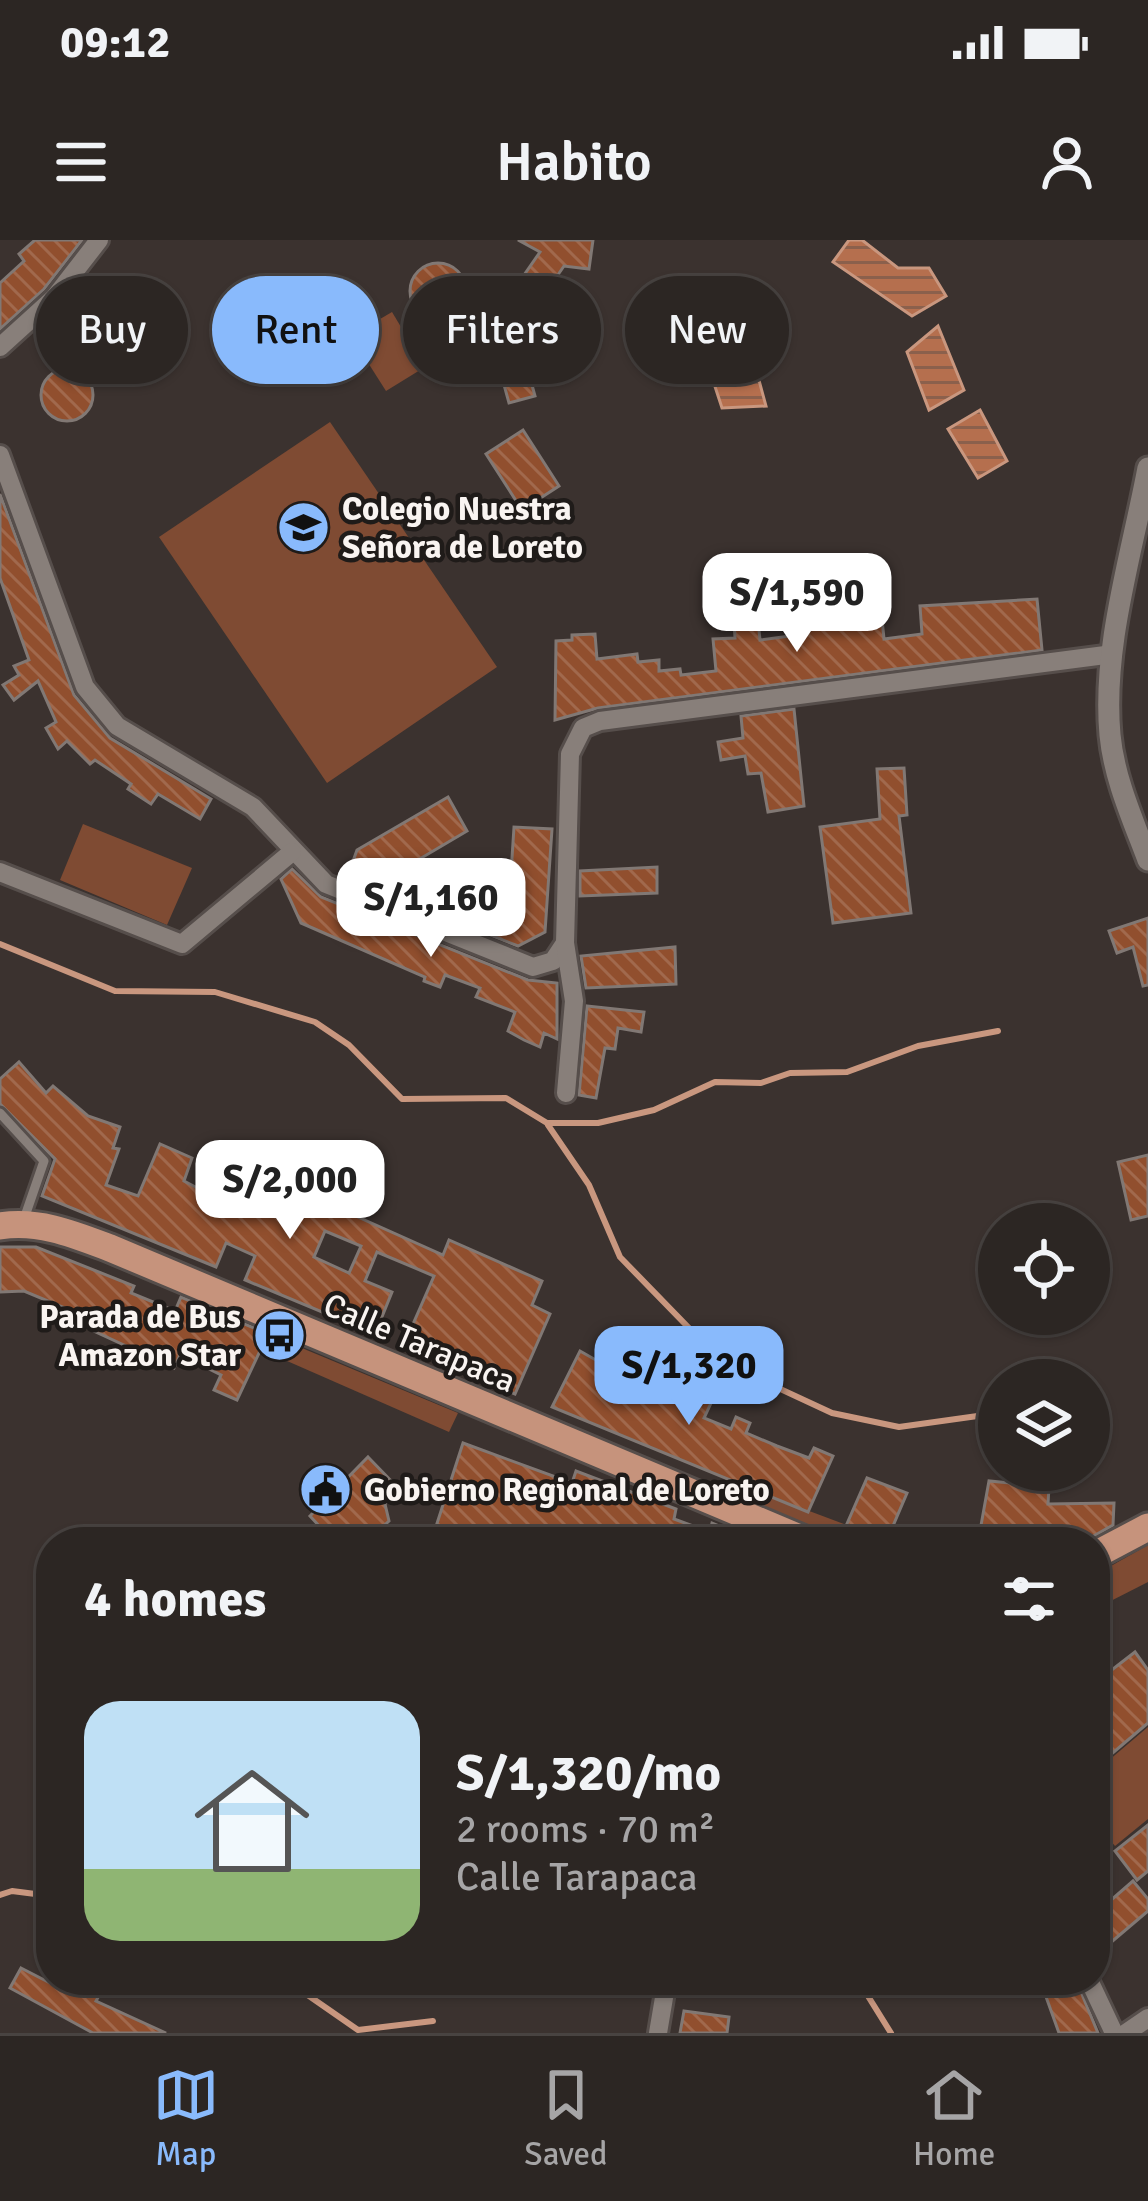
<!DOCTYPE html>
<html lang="en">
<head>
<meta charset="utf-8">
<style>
  body { margin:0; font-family:Signika,sans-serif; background:#342e2b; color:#f1f3f6; height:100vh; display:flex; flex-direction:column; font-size:45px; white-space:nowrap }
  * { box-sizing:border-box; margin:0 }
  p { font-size:39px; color:#a6a5a6 }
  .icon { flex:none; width:66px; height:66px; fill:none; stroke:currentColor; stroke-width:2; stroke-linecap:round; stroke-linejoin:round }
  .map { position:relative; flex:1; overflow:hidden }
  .side { position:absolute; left:36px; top:1287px; width:1074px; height:468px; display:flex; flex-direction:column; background:#2c2623; border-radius:48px; box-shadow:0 3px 9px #0004,0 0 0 3px #484341 }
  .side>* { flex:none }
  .guide { position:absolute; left:36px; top:36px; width:1077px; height:108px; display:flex; gap:24px }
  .buttons { position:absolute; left:978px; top:963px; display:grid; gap:24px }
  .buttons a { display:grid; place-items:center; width:132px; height:132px; border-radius:50%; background:#2c2623; box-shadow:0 3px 9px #0004,0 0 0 3px #484341; font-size:60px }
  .price { position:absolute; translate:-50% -102px; padding:0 27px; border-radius:24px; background:#fff; color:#222; font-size:39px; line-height:78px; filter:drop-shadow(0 3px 6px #0008) }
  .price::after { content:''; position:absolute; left:50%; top:72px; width:36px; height:27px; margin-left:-18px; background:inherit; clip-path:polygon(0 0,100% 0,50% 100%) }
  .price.on { background:#89bafc; color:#111 }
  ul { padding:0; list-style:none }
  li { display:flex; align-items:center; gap:36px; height:300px; padding:0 48px }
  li+li { border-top:3px solid #484341 }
  li span { display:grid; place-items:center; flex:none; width:336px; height:240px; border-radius:36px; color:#555 }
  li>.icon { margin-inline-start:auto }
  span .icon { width:144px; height:144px; fill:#fffc; stroke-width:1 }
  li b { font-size:51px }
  h2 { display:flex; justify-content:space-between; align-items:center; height:144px; padding:0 48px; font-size:51px }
  .chip { padding:0 42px; border-radius:54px; background:#2c2623; box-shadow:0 3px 9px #0004,0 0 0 3px #484341; font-size:42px; line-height:108px }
  .chip.on { background:#89bafc; color:#111 }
  .status { display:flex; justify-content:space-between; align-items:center; height:84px; padding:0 60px; background:#2c2623; direction:ltr }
  .status svg { height:33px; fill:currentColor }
  header { display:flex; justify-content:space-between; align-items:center; height:156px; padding:0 48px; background:#2c2623; font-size:54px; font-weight:600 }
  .dock { display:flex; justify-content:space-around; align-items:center; height:168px; border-top:3px solid #484341; background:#2c2623; font-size:33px; color:#a6a5a6 }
  .dock a { display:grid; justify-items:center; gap:6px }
  .dock .on { color:#89bafc }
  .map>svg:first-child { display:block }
  .garden { fill:#7f4b33 }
  .water { fill:url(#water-rules); stroke:#c9977f; stroke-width:3 }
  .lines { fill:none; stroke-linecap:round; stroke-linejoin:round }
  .stream { stroke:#c9977f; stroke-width:6 }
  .building { fill:url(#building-back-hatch); stroke:#817874; stroke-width:3; fill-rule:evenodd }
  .service-casing { stroke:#564e4b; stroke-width:15 }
  .minor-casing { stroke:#564e4b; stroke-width:24 }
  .tertiary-casing { stroke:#564e4b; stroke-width:27 }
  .primary-casing { stroke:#564e4b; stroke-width:33 }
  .service { stroke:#887f7a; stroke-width:9 }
  .minor { stroke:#887f7a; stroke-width:18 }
  .tertiary { stroke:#887f7a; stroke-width:21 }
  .primary { stroke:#c6937c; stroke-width:27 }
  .labels { text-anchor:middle; stroke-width:9; stroke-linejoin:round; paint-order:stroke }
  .poi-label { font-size:33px; font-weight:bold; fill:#f9f4f1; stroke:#1f1b19; text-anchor:start }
  .street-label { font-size:33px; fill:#f9f4f1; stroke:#1f1b19 }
</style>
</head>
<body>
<div class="status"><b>09:12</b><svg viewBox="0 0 49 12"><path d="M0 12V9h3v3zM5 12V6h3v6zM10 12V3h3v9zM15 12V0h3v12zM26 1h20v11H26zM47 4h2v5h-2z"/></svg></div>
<header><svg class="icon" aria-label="menu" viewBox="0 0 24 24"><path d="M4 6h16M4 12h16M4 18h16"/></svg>Habito<svg class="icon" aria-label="person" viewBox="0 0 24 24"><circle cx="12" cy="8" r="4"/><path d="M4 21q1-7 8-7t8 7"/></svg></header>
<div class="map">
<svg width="1148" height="1793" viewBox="0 0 1148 1793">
  <defs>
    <pattern id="water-rules" width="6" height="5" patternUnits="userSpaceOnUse" patternTransform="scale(3)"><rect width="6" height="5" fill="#b56f4e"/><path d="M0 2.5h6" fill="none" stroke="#8b604c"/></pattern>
    <pattern id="building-back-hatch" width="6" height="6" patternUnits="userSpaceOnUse" patternTransform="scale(3)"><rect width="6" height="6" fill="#914f2e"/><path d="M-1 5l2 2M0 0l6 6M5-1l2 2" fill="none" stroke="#a1694d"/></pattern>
  </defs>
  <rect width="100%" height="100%" fill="#3b322f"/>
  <g class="garden">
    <polygon points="392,72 425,127 386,151 351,96"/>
    <polygon points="330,182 497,427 327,543 159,297"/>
    <polygon points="83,584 192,628 167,685 60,640"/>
    <polygon points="285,1101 458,1173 449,1192 278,1117"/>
    <polygon points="737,1244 892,1302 846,1302 731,1257"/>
    <polygon points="1148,1305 1148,1342 1095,1369 1095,1335"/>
    <polygon points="1148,1487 1148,1579 1115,1606 1095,1582 1095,1532"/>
  </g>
  <g class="water">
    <polygon points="849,0 862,0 898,28 929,28 946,56 912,76 833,22"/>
    <polygon points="732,38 738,85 697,95 689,53"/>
    <polygon points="938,86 964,150 929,170 907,112"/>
    <polygon points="751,111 766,166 722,168 707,122"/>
    <polygon points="980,170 1007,221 978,238 948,189"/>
  </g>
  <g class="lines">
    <g class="stream">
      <polyline points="0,704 115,751 215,752 315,782 349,805 402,859 506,858 547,883 598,883 654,870 715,842 761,843 790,833 847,832 918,806 998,791"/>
      <polyline points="548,885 589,945 620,1017 722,1122 832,1173 899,1187 999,1173"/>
      <polyline points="0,1655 12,1651 51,1656"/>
      <polyline points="286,1740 358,1790 433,1781"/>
      <polyline points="858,1740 891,1793"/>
    </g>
  </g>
  <g class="building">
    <polygon points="35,0 82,0 44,49 0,89 0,43 24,21 19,14"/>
    <polygon points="518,0 593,0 589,29 564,26 518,93 495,77 540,12"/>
    <circle cx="438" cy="51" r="28"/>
    <polygon points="521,105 535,156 509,163 495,112"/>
    <circle cx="67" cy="155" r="26"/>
    <polygon points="523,190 559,246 522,270 486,214"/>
    <polygon points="0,254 74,455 110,498 211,559 200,579 158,554 151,564 128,549 131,544 95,520 90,524 67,501 58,509 46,488 56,482 38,441 14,460 3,445 19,435 14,426 29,420 0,338"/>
    <polygon points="1037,359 1042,410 598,468 555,480 556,401 572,400 572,395 595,394 597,419 637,414 638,422 659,420 659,431 680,429 681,435 716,431 713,399 735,398 734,382 758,380 760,400 790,396 789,390 842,383 841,375 861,373 862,382 882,379 884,399 922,394 920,366"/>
    <polygon points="794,469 804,566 768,572 761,533 748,534 745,516 721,520 718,502 743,498 741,476"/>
    <polygon points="904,528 907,575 899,576 911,673 833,683 820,587 880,579 877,529"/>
    <polygon points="448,557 467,591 406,627 496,657 510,649 514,587 552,589 545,692 518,706 347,638 357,610"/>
    <polygon points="657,627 657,653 580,656 580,631"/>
    <polygon points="292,629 321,657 528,740 557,743 557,799 544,793 540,807 524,800 508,791 515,772 476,757 480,748 445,735 440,747 424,741 425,737 301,683 281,639"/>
    <polygon points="1148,678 1148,745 1143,746 1133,707 1117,713 1109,691"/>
    <polygon points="675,707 676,744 586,748 581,716"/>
    <polygon points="587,766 644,772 641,792 618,788 615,809 605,808 596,858 579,855"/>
    <path d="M19 822 46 853 53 846 88 876 120 887 113 908 119 909 106 945 138 956 160 904 192 918 184 941 211 955 219 936 250 949 244 962 273 973 290 935 324 951 320 960 443 1015 449 1000 542 1041 532 1065 550 1074 515 1154 403 1107 434 1036 377 1012 365 1041 392 1052 375 1094 245 1040 255 1016 226 1003 216 1027 42 956 55 919 0 864V839ZM325 991 361 1006 349 1033 314 1017Z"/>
    <polygon points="1148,915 1148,976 1131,980 1118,922"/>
    <polygon points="0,1007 36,1007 134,1046 131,1053 175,1071 181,1057 268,1094 237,1160 214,1150 221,1135 201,1125 180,1115 174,1128 85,1087 89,1078 24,1051 0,1052"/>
    <polygon points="580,1111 645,1148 661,1116 720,1144 704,1178 731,1189 736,1177 750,1183 746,1193 777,1206 809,1218 814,1208 833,1216 808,1272 552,1167"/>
    <polygon points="463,1203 572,1243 576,1231 676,1269 674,1279 693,1286 710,1292 712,1283 758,1302 431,1302"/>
    <polygon points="368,1217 399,1249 385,1264 389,1281 366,1302 334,1302 310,1276"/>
    <polygon points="1031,1230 1050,1230 1048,1264 1114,1263 1113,1285 1083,1302 978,1302 989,1241 1030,1245"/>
    <polygon points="867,1238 907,1253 887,1300 846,1286"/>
    <polygon points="1135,1412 1148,1430 1148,1483 1095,1528 1095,1426 1104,1436"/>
    <polygon points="1148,1585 1148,1631 1137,1640 1115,1611"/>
    <polygon points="1133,1641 1148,1659 1148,1671 1109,1704 1095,1687 1095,1674"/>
    <polygon points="21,1728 60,1748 65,1740 78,1740 101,1752 96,1761 166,1793 93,1793 10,1748"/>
    <polygon points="1040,1740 1076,1740 1098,1793 1059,1793"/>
    <polygon points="684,1771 729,1777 727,1793 680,1793"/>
  </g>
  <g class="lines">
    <defs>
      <polyline id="service" points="0,873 44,921 24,979"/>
      <g id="minor">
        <polyline points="0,107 54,58 99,0"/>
        <polyline points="0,215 85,447 117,486 253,567 326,644 533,727 553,721 565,703"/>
        <polyline points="0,632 182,704 292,612"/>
        <polyline points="566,853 574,761 565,703 570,514 583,488 600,481 1113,414"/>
        <polyline points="1089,1740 1114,1793"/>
        <polyline points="658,1793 667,1740"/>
        <polyline points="1126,1793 1148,1778"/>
      </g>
      <path id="tertiary" d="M1148 228C1132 314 1102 407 1110 495 1114 538 1133 580 1148 620"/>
      <g id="primary">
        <path d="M0 986C39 980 73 994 110 1008L809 1302"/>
        <polyline points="1095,1315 1148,1287"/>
      </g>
    </defs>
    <use href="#service" class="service-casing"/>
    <use href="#minor" class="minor-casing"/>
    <use href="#tertiary" class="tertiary-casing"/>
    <use href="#primary" class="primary-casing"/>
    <use href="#service" class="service"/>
    <use href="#minor" class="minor"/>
    <use href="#tertiary" class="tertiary"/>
    <use href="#primary" class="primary"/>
  </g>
  <defs>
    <symbol id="school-disc" viewBox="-11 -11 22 22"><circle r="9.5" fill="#89bafc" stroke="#1f1b19"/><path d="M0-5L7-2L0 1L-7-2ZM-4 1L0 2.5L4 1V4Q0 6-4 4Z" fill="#111"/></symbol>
    <symbol id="bus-disc" viewBox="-11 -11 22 22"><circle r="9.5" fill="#89bafc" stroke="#1f1b19"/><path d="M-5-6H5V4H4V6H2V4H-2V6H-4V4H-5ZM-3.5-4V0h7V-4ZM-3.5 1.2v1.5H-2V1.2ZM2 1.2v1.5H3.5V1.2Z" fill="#111"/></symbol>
    <symbol id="civic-disc" viewBox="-11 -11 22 22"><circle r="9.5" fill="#89bafc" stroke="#1f1b19"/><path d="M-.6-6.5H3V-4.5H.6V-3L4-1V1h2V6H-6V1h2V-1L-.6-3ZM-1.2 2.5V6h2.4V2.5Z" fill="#111"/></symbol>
  </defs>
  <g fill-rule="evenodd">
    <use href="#school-disc" x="274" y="258" width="59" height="59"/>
    <use href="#bus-disc" x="250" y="1066" width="59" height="59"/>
    <use href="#civic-disc" x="296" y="1220" width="59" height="59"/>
  </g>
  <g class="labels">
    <g class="poi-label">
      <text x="342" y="280">Colegio Nuestra<tspan x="342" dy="38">Señora de Loreto</tspan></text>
      <text x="241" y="1088" text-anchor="end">Parada de Bus<tspan x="241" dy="38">Amazon Star</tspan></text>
      <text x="364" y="1261">Gobierno Regional de Loreto</text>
    </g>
    <g class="street-label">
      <text transform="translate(420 1102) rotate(23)" y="12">Calle Tarapaca</text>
    </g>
  </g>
</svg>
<div class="buttons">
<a><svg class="icon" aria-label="locate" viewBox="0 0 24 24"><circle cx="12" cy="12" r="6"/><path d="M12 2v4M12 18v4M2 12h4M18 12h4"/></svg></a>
<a><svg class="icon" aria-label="layers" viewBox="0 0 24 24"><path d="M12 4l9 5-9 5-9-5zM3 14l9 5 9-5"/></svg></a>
</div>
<b class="price" style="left:797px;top:415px">S/1,590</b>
<b class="price" style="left:431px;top:720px">S/1,160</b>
<b class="price" style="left:290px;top:1002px">S/2,000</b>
<b class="price on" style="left:689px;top:1188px">S/1,320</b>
<div class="guide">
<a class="chip">Buy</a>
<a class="chip on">Rent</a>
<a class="chip">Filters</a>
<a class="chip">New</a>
</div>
<section class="side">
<h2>4 homes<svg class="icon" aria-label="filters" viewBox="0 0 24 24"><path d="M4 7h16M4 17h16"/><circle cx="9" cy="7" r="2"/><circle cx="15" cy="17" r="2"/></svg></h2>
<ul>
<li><span style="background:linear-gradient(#bfe0f5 70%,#8fb573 0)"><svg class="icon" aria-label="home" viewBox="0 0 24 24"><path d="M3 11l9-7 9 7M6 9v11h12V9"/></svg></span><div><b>S/1,320/mo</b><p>2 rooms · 70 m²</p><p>Calle Tarapaca</p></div></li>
</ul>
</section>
</div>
<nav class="dock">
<a class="on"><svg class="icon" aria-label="map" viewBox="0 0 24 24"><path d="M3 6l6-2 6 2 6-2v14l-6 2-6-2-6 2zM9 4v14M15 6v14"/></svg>Map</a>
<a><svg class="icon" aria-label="saved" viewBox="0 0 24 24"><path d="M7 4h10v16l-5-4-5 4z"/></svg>Saved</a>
<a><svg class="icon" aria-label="home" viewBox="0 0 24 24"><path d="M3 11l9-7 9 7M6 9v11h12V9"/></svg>Home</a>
</nav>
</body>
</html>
